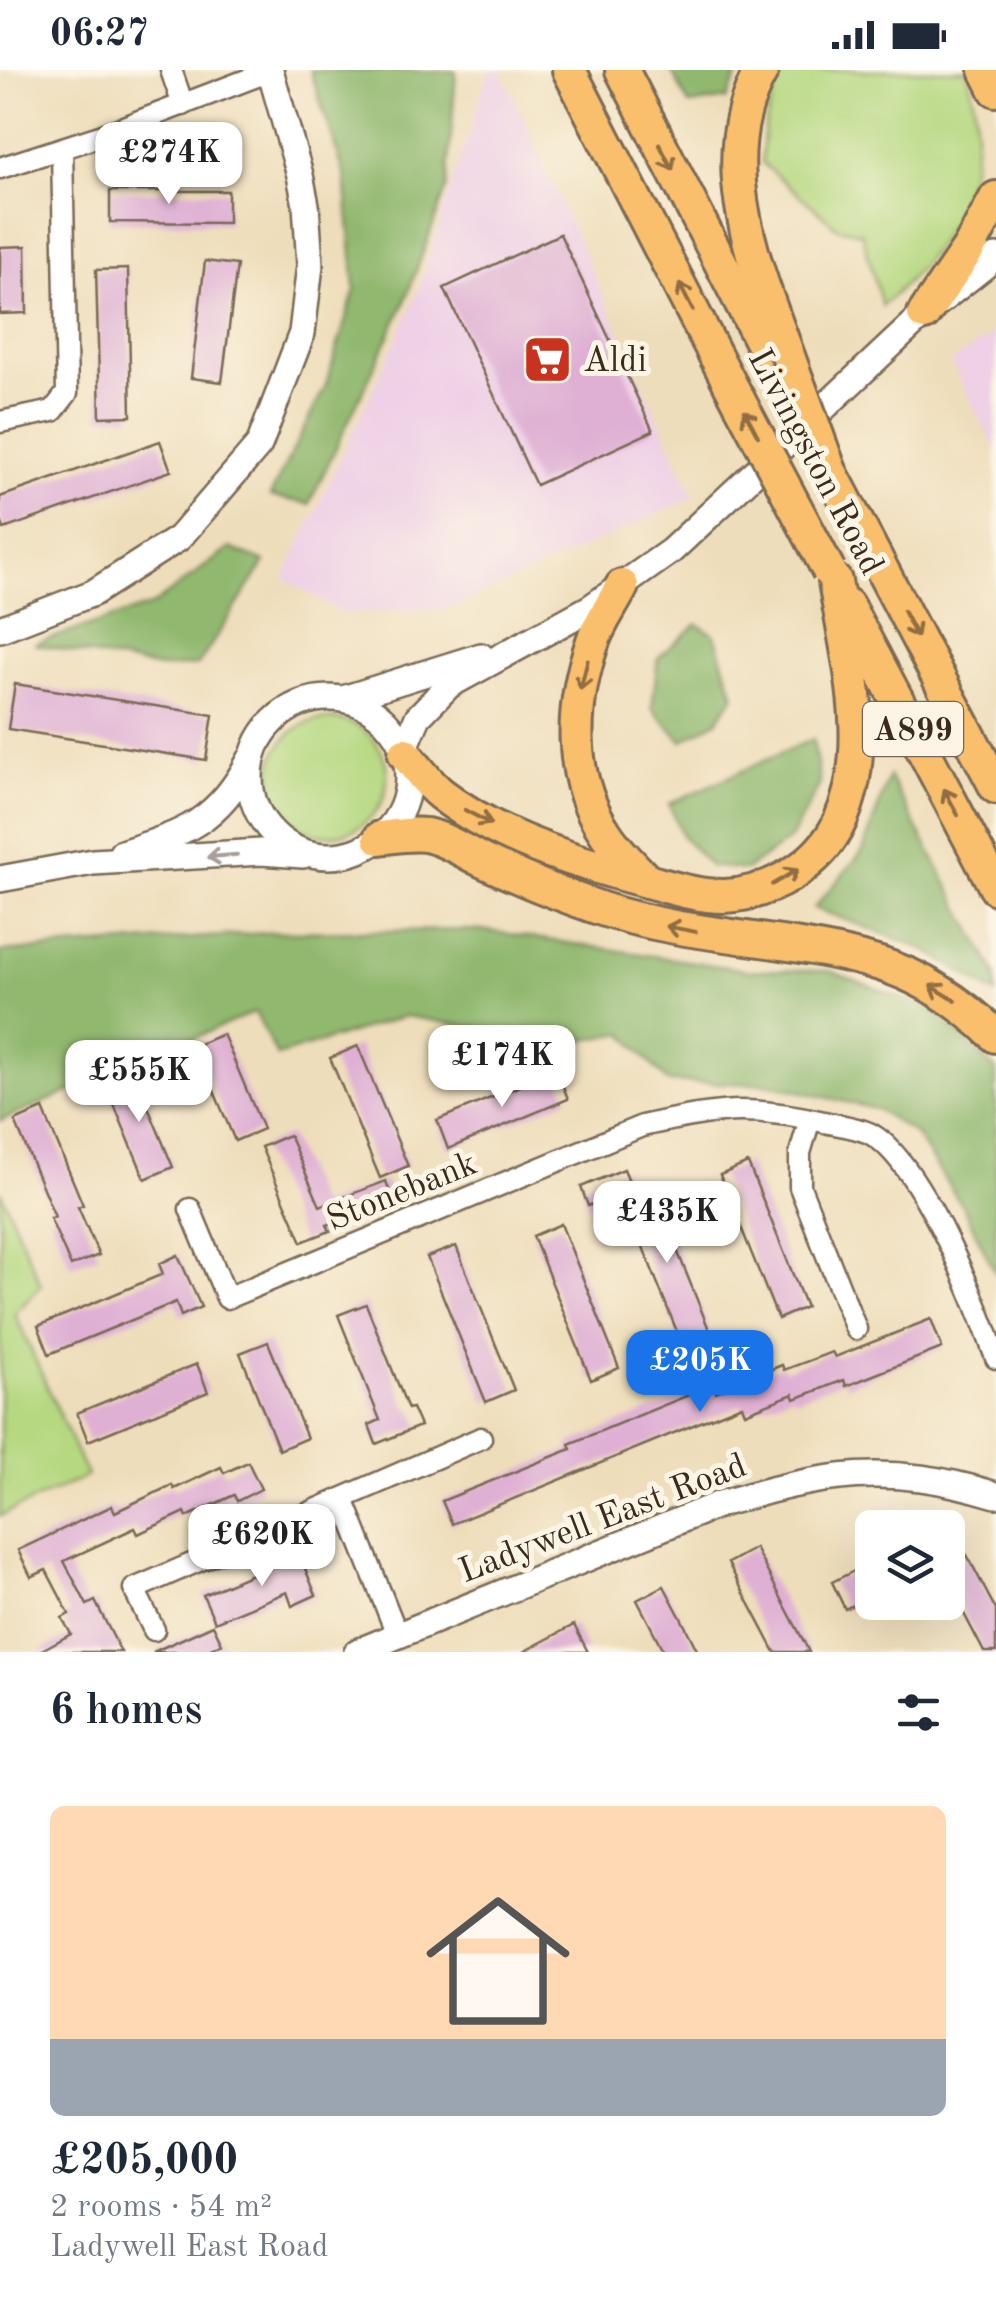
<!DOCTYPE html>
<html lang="en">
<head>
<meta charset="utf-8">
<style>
  body { margin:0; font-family:"Old Standard TT",serif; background:#f2f2f3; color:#1f2937; height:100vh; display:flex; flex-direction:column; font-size:38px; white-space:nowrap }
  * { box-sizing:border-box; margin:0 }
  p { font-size:32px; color:#747a83 }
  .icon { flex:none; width:55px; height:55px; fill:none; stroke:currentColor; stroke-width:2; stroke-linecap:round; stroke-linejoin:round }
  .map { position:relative; height:1582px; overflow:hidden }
  .side { display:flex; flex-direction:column; background:#fff; flex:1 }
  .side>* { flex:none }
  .buttons { position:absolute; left:855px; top:1440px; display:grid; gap:20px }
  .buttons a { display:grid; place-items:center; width:110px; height:110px; border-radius:15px; background:#fff; box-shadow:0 10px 40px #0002; font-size:50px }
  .price { position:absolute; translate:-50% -85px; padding:0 22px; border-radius:20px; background:#fff; color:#222; font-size:32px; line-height:65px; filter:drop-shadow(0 2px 5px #0008) }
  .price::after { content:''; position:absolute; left:50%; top:60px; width:30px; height:22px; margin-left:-15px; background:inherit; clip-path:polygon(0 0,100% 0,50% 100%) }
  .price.current { background:#1a73e8; color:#fff }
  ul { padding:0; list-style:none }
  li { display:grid; align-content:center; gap:20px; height:530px; padding:0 50px }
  li span { display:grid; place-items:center; height:310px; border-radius:15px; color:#555 }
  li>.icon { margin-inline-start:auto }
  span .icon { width:180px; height:180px; fill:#fffc; stroke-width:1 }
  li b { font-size:42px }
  h2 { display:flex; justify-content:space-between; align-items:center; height:120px; padding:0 50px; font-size:42px }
  .status { display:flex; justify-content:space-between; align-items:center; height:70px; padding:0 50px; background:#fff; direction:ltr }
  .status svg { height:28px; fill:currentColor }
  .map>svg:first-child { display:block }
  .built { fill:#efd0e6 }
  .green { fill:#b5d880; stroke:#78814f; stroke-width:2.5 }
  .forest { fill:#90b86e; stroke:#667146; stroke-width:2.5 }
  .building { fill:#dfb0d4 }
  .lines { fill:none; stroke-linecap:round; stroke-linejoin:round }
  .minor-casing { stroke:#7a6955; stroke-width:25 }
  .tertiary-casing { stroke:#7a6955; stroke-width:30 }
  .primary-casing { stroke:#7a6955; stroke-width:38 }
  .minor { stroke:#fff; stroke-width:20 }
  .tertiary { stroke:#fff; stroke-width:25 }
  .primary { stroke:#f9bf6d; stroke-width:32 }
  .primary-bridge-casing { stroke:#7a6955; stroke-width:38; stroke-linecap:butt }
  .primary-bridge { stroke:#f9bf6d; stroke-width:32 }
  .oneway { stroke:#906d42 }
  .oneway2 { stroke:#a79f9a }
  .labels { text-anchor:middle; stroke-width:10; stroke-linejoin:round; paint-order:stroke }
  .shield { fill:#fcf5e5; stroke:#75675a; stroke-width:2.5 }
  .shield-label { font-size:32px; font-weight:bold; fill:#3b2a1e }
  .poi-label { font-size:35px; fill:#3b2a1e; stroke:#fcf5e5; text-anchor:start }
  .street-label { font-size:35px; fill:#3b2a1e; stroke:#fcf5e5 }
</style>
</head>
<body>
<div class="status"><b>06:27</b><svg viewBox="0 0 49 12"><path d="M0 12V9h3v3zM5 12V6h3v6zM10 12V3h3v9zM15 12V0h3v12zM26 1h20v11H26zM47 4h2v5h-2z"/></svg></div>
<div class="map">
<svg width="996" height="1582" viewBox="0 0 996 1582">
  <rect width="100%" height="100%" fill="#fcf5e5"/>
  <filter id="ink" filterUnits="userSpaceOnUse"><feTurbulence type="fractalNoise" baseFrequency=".01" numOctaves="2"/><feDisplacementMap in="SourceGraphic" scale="20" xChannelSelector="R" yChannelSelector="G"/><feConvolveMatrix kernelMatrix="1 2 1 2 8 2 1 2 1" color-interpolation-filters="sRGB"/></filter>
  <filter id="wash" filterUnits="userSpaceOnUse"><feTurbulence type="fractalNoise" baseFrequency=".0048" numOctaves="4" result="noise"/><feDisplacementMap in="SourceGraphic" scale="40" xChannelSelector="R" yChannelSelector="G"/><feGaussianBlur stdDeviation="2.25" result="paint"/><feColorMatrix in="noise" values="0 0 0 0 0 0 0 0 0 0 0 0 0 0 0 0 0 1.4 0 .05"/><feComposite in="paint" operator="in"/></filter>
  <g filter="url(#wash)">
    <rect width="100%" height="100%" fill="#eeddba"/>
    <g class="built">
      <polygon points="489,0 501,0 694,427 453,538 341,543 284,508 416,227"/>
      <polygon points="996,262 996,381 951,292"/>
    </g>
    <g class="green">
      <path d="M782 0H967C996 99 952 172 882 236L862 163 838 158 762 93C762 59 770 31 782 0Z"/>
      <circle cx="329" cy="707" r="58"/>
      <polygon points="0,1120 41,1215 15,1244 87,1406 0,1446"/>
    </g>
    <g class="forest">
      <polygon points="310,0 456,1 447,117 404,234 309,434 270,426 326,315 355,219 345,106"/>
      <polygon points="671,0 740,0 727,29 689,35"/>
      <polygon points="230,478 265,492 198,595 160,598 34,574 153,535"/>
      <polygon points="697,554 715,565 734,625 717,651 682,671 652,638 658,588"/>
      <polygon points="813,669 820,714 790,769 746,800 710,796 683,767 669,734"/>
      <polygon points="889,706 996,904 996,924 924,879 814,838 863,781"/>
      <polygon points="482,860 746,900 830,901 932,940 996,1000 996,1204 963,1137 915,1064 876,1039 769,1014 668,1012 623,963 568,973 405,946 277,986 255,942 0,1051 0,882 278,862"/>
    </g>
    <g id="blocks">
      <g class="building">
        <polygon points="110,121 228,121 228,153 110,152"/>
        <polygon points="560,164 653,361 536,415 444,218"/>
        <polygon points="26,176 27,243 0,244 0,177"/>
        <polygon points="205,191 237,195 222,312 191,308"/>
        <polygon points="128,199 131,346 100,347 96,200"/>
        <polygon points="160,371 171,401 4,459 0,448 0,427"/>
        <polygon points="15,614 213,645 206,690 8,659"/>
        <polygon points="223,964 263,1059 235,1071 195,976"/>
        <polygon points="358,976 408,1096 380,1108 330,988"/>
        <polygon points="133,1001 173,1097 145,1109 105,1013"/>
        <polygon points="557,1001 568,1029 448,1079 437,1050"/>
        <polygon points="43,1039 83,1135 78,1137 99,1185 71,1196 50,1148 55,1147 15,1051"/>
        <polygon points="289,1065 320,1136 386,1111 393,1131 327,1155 330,1161 302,1172 261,1077"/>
        <polygon points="748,1093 806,1237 778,1249 720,1105"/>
        <polygon points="624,1099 632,1118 588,1136 581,1117"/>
        <polygon points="652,1118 710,1262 682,1274 624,1130"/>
        <polygon points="561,1154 619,1298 591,1310 533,1166"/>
        <polygon points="456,1176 514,1320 486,1332 427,1187"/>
        <polygon points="178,1185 201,1237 181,1246 176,1232 49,1284 38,1256 163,1204 159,1194"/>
        <polygon points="366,1234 408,1339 412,1338 420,1356 376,1374 369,1355 380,1350 338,1245"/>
        <polygon points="931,1249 942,1278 846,1316 844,1310 795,1329 793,1324 745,1343 742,1335 452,1454 442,1431 571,1379 569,1374 713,1315 716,1322 782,1295 784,1300 832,1282 835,1287"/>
        <polygon points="268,1272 307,1368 279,1380 240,1283"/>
        <polygon points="197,1294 208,1322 88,1371 77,1343"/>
        <polygon points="248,1392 261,1419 237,1431 234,1425 187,1447 185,1442 138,1464 135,1458 64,1491 87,1535 95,1531 121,1582 38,1582 71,1564 62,1548 69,1544 46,1500 31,1507 18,1480 112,1436 115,1442 172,1415 174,1419 221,1397 224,1403"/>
        <polygon points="755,1478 803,1570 809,1582 775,1582 728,1493"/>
        <polygon points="299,1484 316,1525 292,1536 287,1522 215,1552 203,1525"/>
        <polygon points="967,1485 996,1540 996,1582 984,1582 948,1513 948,1496"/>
        <polygon points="872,1492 872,1526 845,1539 832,1512"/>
        <polygon points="664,1516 682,1550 698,1582 664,1582 649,1553 637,1530"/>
        <polygon points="213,1555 222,1574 204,1582 153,1582"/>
        <polygon points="574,1555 588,1582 523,1582"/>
      </g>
    </g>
  </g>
  <g filter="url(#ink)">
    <use href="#blocks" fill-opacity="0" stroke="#7a6955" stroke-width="2.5"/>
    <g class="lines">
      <defs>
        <g id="minor">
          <polyline points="171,0 183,35"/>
          <polyline points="0,98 100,66 270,1"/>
          <polyline points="0,352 53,341 67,323 62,80"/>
          <polyline points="810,1049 800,1083 800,1117 856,1259"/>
          <path d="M190 1139 227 1228 642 1056C716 1039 749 1035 824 1052 838 1055 856 1057 869 1063 920 1088 977 1234 996 1288"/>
          <polyline points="343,1429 397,1564"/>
          <polyline points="154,1560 134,1519 481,1368"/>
        </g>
        <g id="tertiary">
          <polyline points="0,559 93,523 179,468 259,375 302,263 310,195 306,135 300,105 270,0"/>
          <circle cx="329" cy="707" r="79"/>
          <polyline points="343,629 481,586"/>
          <polyline points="404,680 418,647 449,615 590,538 671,481 924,244 996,187"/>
          <path d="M122 783C184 763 218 752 250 690"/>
          <polyline points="0,809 93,792 261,782 303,785"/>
          <path d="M357 1582 720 1434C827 1403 886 1392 996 1425"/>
        </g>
        <g id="primary">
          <polyline points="569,0 730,314"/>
          <polyline points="622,0 765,279"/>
          <path d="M762 0C713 82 750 183 780 264"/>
          <polyline points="986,0 996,20"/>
          <polyline points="924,244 969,178 996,128"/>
          <polyline points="830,401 996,717"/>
          <path d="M622 516C613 534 600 552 593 571 571 635 567 706 606 764 617 781 633 796 647 811"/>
          <polyline points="847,535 996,818"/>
          <path d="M405 684C417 697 427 713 441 724 499 769 573 791 643 810 670 817 695 826 724 826 771 824 821 794 840 751 874 677 847 587 835 511"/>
          <path d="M380 768C395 766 410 763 426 765 446 769 463 781 481 790 521 809 561 825 602 839 693 869 790 866 880 894 925 908 963 934 996 966"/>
        </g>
      </defs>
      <use href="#minor" class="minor-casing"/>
      <use href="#tertiary" class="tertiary-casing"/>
      <use href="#primary" class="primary-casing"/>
      <use href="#minor" class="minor"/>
      <use href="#tertiary" class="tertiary"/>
      <use href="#primary" class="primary"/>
      <defs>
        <g id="primary-bridge">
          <polyline points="780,264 830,401"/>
          <polyline points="730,314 829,501"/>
        </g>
      </defs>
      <use href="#primary-bridge" class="primary-bridge-casing"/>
      <use href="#primary-bridge" class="primary-bridge"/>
    </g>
    <defs><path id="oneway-shaft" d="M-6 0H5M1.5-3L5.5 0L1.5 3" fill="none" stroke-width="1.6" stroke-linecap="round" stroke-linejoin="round" transform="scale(2.5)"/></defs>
    <g class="oneway">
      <use href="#oneway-shaft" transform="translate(666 87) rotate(63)"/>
      <use href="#oneway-shaft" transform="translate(686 227) rotate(-117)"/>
      <use href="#oneway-shaft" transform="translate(751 353) rotate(-118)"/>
      <use href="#oneway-shaft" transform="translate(910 554) rotate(62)"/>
      <use href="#oneway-shaft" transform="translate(584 605) rotate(104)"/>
      <use href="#oneway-shaft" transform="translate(951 732) rotate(-118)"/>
      <use href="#oneway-shaft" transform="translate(478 747) rotate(28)"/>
      <use href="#oneway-shaft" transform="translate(785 807) rotate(-30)"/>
      <use href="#oneway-shaft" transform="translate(681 859) rotate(-169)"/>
      <use href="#oneway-shaft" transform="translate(943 923) rotate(-148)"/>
    </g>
    <use class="oneway2" href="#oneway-shaft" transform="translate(222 786) rotate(175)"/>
  </g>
  <defs>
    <symbol id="supermarket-square" viewBox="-11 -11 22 22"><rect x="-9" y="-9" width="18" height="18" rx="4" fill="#c8321e" stroke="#fcf5e5"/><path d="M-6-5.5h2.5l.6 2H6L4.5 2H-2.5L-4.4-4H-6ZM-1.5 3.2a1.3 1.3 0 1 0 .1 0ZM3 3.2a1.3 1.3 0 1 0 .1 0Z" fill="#fff"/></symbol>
  </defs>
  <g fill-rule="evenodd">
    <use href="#supermarket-square" x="520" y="262" width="55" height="55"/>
  </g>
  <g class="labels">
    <rect class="shield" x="863" y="632" width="100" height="54" rx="8"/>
    <g class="shield-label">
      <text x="913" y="670">A899</text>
    </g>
    <g class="poi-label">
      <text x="583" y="301">Aldi</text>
    </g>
    <g class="street-label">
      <text transform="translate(817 391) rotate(62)" y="12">Livingston Road</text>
      <text transform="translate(401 1120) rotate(-22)" y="12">Stonebank</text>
      <text transform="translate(602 1447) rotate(-21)" y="12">Ladywell East Road</text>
    </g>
  </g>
</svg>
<div class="buttons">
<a><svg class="icon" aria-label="layers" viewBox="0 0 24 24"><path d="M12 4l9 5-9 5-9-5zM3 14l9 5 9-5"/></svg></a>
</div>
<b class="price" style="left:169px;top:137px">£274K</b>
<b class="price" style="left:502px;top:1040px">£174K</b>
<b class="price" style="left:139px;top:1055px">£555K</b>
<b class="price" style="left:667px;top:1196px">£435K</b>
<b class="price current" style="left:700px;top:1345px">£205K</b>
<b class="price" style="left:262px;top:1519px">£620K</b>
</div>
<section class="side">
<h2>6 homes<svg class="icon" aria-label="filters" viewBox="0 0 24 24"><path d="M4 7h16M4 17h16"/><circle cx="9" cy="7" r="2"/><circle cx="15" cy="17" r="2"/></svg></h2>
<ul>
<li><span style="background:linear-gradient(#ffd9b3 75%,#9aa5b1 0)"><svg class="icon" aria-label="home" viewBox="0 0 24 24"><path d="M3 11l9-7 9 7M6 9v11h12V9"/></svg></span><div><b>£205,000</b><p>2 rooms · 54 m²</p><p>Ladywell East Road</p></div></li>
</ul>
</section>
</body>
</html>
